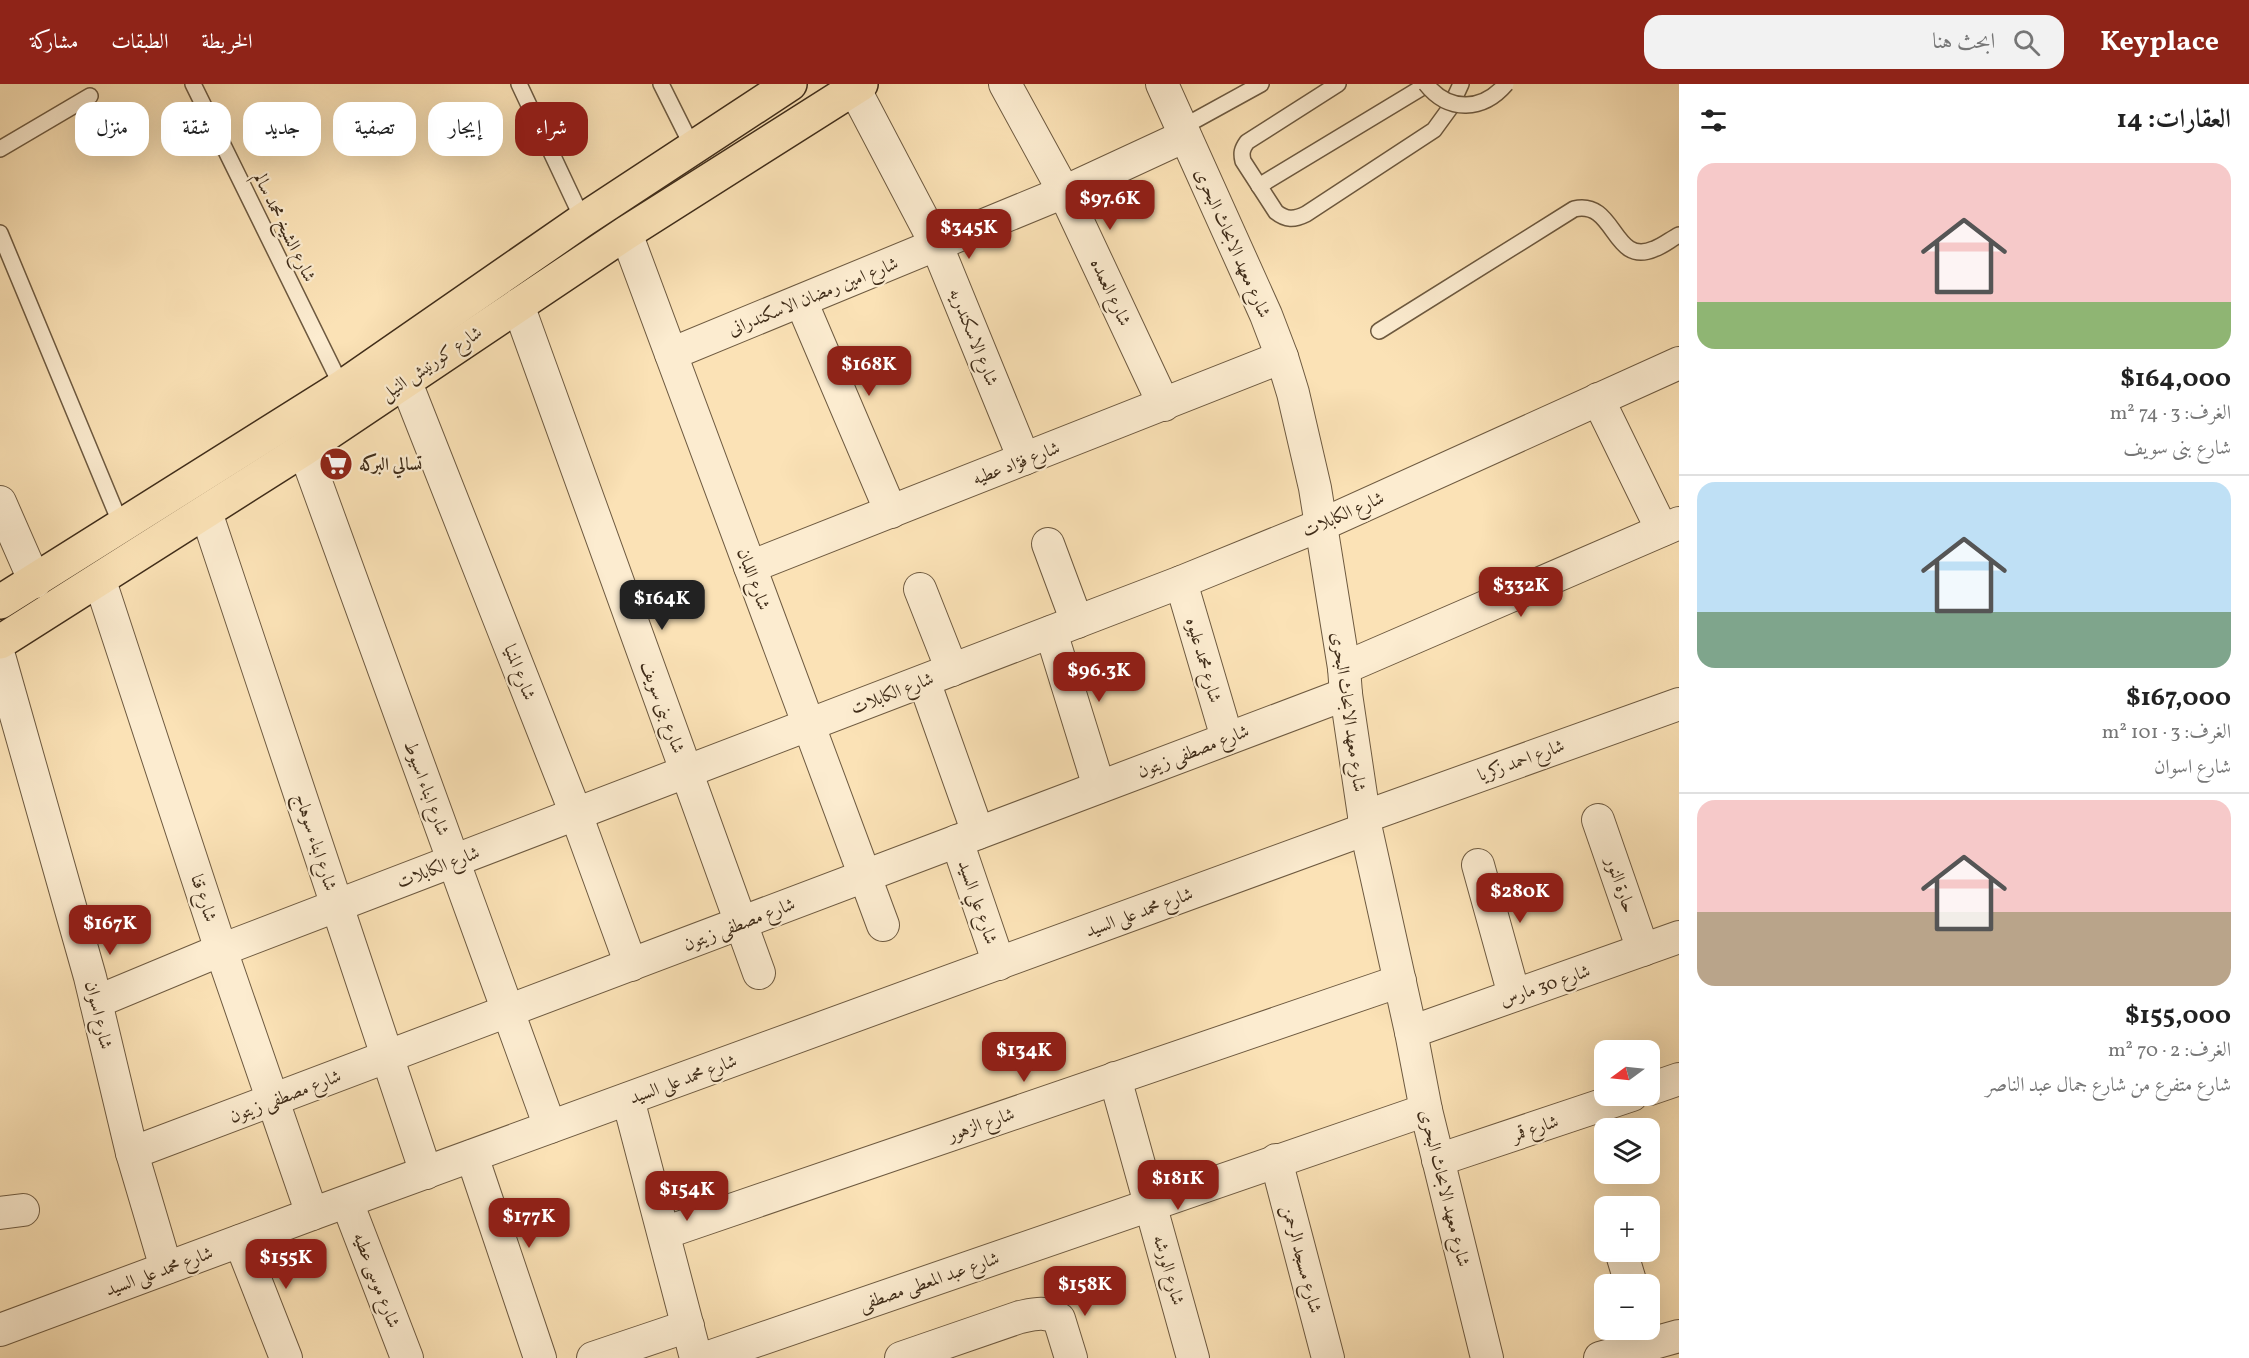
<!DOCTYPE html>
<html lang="ar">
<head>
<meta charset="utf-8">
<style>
  body { margin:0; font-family:Vollkorn,Amiri,serif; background:#f2f2f2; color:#222; direction:rtl; height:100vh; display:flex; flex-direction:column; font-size:22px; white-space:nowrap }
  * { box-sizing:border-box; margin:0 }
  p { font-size:20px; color:#767676 }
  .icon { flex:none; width:33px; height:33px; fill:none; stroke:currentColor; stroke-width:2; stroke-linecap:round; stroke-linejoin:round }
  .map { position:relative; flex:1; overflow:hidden; direction:ltr }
  .sheet { display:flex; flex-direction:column; background:#fff; width:570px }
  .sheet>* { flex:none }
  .top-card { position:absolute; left:18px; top:18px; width:570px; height:54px; direction:rtl; display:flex; gap:12px }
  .needle { width:39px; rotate:255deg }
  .tools { position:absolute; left:1594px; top:956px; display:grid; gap:12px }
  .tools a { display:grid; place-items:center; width:66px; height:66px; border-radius:12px; background:#fff; box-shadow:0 6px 24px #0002; font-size:30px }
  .price { position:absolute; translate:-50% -51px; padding:0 14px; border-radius:12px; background:#8f2418; color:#fff; font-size:20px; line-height:39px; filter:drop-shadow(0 2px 3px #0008) }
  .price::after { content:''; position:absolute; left:50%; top:36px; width:18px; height:14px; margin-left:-9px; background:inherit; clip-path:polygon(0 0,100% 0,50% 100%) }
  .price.on { background:#222; color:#fff }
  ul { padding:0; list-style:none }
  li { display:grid; align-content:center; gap:12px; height:318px; padding:0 18px }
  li+li { border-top:2px solid #e0e0e0 }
  li span { display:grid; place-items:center; height:186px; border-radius:18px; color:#555 }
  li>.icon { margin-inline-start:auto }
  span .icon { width:108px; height:108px; fill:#fffc; stroke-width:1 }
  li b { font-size:26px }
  h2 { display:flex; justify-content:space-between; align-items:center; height:72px; padding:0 18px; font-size:26px }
  .tag { padding:0 21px; border-radius:18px; background:#fff; box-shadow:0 6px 24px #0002; font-size:21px; line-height:54px }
  .tag.on { background:#8f2418; color:#fff }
  header { display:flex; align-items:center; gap:36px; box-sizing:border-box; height:84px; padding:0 30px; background:#8f2418; color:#fff }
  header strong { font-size:28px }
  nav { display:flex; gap:33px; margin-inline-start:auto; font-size:21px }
  .search { width:420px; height:54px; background:#f2f2f2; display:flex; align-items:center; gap:15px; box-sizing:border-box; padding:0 21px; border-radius:18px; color:#767676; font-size:22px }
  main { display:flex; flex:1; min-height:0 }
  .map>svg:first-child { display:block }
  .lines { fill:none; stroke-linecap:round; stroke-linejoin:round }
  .service-casing { stroke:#6e5a40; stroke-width:18 }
  .minor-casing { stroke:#6e5a40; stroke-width:34 }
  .primary-casing { stroke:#3f2c19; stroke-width:36 }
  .service { stroke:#fcecd0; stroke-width:15 }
  .minor { stroke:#fcecd0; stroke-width:32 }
  .primary { stroke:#fbe2b6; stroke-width:33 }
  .service-bridge-casing { stroke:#6e5a40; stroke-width:18; stroke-linecap:butt }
  .service-bridge { stroke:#fcecd0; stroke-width:15 }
  .labels { text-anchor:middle; stroke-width:4.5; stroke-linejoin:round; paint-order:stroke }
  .street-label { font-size:18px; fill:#3f2c19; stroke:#fcecd0 }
  .poi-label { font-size:18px; font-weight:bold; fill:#3f2c19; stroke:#fcecd0; text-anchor:start }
</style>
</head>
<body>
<header>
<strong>Keyplace</strong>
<div class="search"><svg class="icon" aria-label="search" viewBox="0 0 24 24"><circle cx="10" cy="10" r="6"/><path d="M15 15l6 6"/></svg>ابحث هنا</div>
<nav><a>الخريطة</a><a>الطبقات</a><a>مشاركة</a></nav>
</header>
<main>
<section class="sheet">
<h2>العقارات: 14<svg class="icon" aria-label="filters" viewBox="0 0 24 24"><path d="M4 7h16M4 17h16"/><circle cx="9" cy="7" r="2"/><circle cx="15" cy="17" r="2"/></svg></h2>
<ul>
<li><span style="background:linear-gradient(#f6c9c9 75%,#8fb573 0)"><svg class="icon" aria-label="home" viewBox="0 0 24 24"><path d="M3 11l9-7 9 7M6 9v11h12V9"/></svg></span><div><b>$164,000</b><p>الغرف: 3 · 74 m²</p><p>شارع بنى سويف</p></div></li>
<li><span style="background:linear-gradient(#bfe0f5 70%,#7fa58c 0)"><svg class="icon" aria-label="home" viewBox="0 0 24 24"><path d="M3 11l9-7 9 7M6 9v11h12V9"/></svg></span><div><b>$167,000</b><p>الغرف: 3 · 101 m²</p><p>شارع اسوان</p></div></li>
<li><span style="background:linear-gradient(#f6c9c9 60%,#b9a48a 0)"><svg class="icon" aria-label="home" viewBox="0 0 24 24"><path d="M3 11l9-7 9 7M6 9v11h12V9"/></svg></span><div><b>$155,000</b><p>الغرف: 2 · 70 m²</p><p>شارع متفرع من شارع جمال عبد الناصر</p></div></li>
</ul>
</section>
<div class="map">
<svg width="1679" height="1274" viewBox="0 0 1679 1274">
  <rect width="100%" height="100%" fill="#fbe2b6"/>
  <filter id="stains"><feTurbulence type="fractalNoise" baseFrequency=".00333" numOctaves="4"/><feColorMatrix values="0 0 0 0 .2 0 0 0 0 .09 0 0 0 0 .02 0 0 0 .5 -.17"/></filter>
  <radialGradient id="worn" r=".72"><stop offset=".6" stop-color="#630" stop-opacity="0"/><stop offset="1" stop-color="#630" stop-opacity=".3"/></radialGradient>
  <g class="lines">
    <defs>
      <g id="service">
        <polyline points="193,0 342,303"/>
        <polyline points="519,0 583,136"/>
        <polyline points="661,0 693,64"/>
        <path d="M1338 0 1247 58C1242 65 1241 69 1243 77L1276 128C1286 136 1294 136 1306 130L1434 46 1450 24 1461 0"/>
        <polyline points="1181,44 1261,0"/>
        <polyline points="0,65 90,12"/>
        <polyline points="1259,102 1426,1"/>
        <polyline points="0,149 122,443"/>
        <path d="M1379 247 1574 125C1616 115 1612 183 1654 165 1663 162 1671 155 1679 151"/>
      </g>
      <g id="minor">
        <polyline points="1005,0 1064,108 1164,321"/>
        <polyline points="1162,0 1266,231 1282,273 1293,309 1315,404 1344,584 1346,610 1366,745 1411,948 1426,1026 1487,1274"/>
        <polyline points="854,4 937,162 1024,375"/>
        <polyline points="626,149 883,841"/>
        <polyline points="801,217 891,428"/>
        <polyline points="518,221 759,889"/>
        <polyline points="671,270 1064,108 1185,52"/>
        <polyline points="405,296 576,730 631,881"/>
        <polyline points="1598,315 1662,446"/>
        <polyline points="304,365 550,1043"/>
        <polyline points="0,418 35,498"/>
        <polyline points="206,428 426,1089"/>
        <polyline points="1048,460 1077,538"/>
        <polyline points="750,483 1282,273"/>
        <polyline points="100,497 221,866 312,1130"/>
        <polyline points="1181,498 1227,654"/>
        <polyline points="920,505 952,586"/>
        <polyline points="1051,548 1099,703"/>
        <polyline points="0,575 90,893 132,1069 166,1184"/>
        <polyline points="1344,584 1679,439"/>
        <polyline points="924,597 978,749"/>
        <polyline points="1364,733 1679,620"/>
        <polyline points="1598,736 1643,866"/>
        <polyline points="957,757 999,880"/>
        <polyline points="1478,781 1514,911"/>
        <polyline points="96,918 221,866 1181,498 1321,441 1679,279"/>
        <polyline points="1411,948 1679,853"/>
        <polyline points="1115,994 1193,1274"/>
        <polyline points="1650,1005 1679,995"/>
        <polyline points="628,1015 696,1274"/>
        <polyline points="132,1069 1346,610"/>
        <polyline points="472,1072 540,1274"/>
        <polyline points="1276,1076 1328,1274"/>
        <polyline points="1438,1076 1632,1011"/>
        <polyline points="347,1118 407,1274"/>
        <polyline points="0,1129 23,1126"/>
        <polyline points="664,1149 1400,897"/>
        <polyline points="240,1157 286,1274"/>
        <polyline points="1621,1167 1631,1200"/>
        <polyline points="0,1246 312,1130 1366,745"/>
        <polyline points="593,1274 688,1242"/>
        <polyline points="706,1274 1426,1026"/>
        <path d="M901 1274 1020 1233C1035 1230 1045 1227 1059 1235L1071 1274"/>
        <polyline points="1600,1274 1679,1252"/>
      </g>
      <g id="primary">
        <polyline points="0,518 342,303 583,136 790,0"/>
        <polyline points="0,558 304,365 626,149 861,0"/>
      </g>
    </defs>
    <use href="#service" class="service-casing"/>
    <use href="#minor" class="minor-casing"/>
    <use href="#primary" class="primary-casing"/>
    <use href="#service" class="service"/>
    <use href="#minor" class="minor"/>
    <use href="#primary" class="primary"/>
    <defs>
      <path id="service-bridge" d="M1426 0C1449 29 1483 27 1506 0"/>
    </defs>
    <use href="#service-bridge" class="service-bridge-casing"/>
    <use href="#service-bridge" class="service-bridge"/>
  </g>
  <defs>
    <symbol id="supermarket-disc" viewBox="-11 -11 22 22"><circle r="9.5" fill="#8f2418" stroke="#fcecd0"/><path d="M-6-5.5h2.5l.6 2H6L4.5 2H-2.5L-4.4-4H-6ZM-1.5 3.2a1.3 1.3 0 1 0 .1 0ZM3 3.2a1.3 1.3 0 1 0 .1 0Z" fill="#fff"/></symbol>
  </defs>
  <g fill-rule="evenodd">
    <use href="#supermarket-disc" x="317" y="361" width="38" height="38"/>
  </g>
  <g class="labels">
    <g class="street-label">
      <text transform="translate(285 143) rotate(64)" y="6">شارع الشيخ محمد سالم</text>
      <text transform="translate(1233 159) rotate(66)" y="6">شارع معهد الابحاث البحرى</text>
      <text transform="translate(1111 208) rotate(65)" y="6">شارع العمده</text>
      <text transform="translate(813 212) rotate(-22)" y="6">شارع امين رمضان الاسكندرانى</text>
      <text transform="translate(974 253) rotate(68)" y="6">شارع الاسكندريه</text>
      <text transform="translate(431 279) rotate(-34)" y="6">شارع كورنيش النيل</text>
      <text transform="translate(1016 379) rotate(-21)" y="6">شارع فؤاد عطيه</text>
      <text transform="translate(1343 430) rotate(-24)" y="6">شارع الكابلات</text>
      <text transform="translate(754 495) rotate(70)" y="6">شارع اللبان</text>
      <text transform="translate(1204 576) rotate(74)" y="6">شارع محمد عليوه</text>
      <text transform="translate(520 588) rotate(69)" y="6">شارع المنيا</text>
      <text transform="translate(892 609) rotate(-21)" y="6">شارع الكابلات</text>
      <text transform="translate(663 623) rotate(70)" y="6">شارع بنى سويف</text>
      <text transform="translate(1349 628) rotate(82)" y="6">شارع معهد الابحاث البحرى</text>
      <text transform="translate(1193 667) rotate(-21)" y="6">شارع مصطفى زيتون</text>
      <text transform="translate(1521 676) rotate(-20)" y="6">شارع احمد زكريا</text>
      <text transform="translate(427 704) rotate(70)" y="6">شارع ابناء اسيوط</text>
      <text transform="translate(316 758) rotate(72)" y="6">شارع ابناء سوهاج</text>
      <text transform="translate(438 783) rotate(-21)" y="6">شارع الكابلات</text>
      <text transform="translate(1621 801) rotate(71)" y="6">حارة النور</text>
      <text transform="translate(204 814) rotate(72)" y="6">شارع قنا</text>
      <text transform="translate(978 818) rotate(71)" y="6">شارع علي السيد</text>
      <text transform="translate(1139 828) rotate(-20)" y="6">شارع محمد على السيد</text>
      <text transform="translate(739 840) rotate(-21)" y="6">شارع مصطفى زيتون</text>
      <text transform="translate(1545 901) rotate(-19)" y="6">شارع 30 مارس</text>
      <text transform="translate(99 931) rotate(77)" y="6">شارع اسوان</text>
      <text transform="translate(683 995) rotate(-20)" y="6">شارع محمد على السيد</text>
      <text transform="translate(285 1012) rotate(-21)" y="6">شارع مصطفى زيتون</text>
      <text transform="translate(981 1040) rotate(-19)" y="6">شارع الزهور</text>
      <text transform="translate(1535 1044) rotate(-19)" y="6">شارع قمر</text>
      <text transform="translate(1445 1104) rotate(76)" y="6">شارع معهد الابحاث البحرى</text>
      <text transform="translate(1302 1175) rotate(75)" y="6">شارع مسجد الرحمن</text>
      <text transform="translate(1169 1186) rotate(74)" y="6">شارع الورشه</text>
      <text transform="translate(159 1187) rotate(-20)" y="6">شارع محمد على السيد</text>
      <text transform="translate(377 1196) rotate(69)" y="6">شارع موسى عطيه</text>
      <text transform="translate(929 1197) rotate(-19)" y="6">شارع عبد المعطى مصطفى</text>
    </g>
    <g class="poi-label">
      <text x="359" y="386">تسالي البركه</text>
    </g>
  </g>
  <rect width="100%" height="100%" filter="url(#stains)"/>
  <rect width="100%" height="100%" fill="url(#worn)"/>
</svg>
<div class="tools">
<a><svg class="needle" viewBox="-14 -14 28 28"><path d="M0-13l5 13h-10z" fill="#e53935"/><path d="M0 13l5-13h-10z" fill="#767676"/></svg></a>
<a><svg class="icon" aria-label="layers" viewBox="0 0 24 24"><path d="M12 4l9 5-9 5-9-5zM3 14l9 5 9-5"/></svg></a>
<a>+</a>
<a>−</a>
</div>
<b class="price" style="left:1110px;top:147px">$97.6K</b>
<b class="price" style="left:969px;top:176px">$345K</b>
<b class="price" style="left:869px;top:313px">$168K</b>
<b class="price" style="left:1521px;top:534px">$332K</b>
<b class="price on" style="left:662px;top:547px">$164K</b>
<b class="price" style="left:1099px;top:619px">$96.3K</b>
<b class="price" style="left:1520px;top:840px">$280K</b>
<b class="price" style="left:110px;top:872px">$167K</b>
<b class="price" style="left:1024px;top:999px">$134K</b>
<b class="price" style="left:1178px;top:1127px">$181K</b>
<b class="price" style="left:687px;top:1138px">$154K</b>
<b class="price" style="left:529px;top:1165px">$177K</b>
<b class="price" style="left:286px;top:1206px">$155K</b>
<b class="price" style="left:1085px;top:1233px">$158K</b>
<div class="top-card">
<a class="tag on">شراء</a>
<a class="tag">إيجار</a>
<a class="tag">تصفية</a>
<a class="tag">جديد</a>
<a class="tag">شقة</a>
<a class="tag">منزل</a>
</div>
</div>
</main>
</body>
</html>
